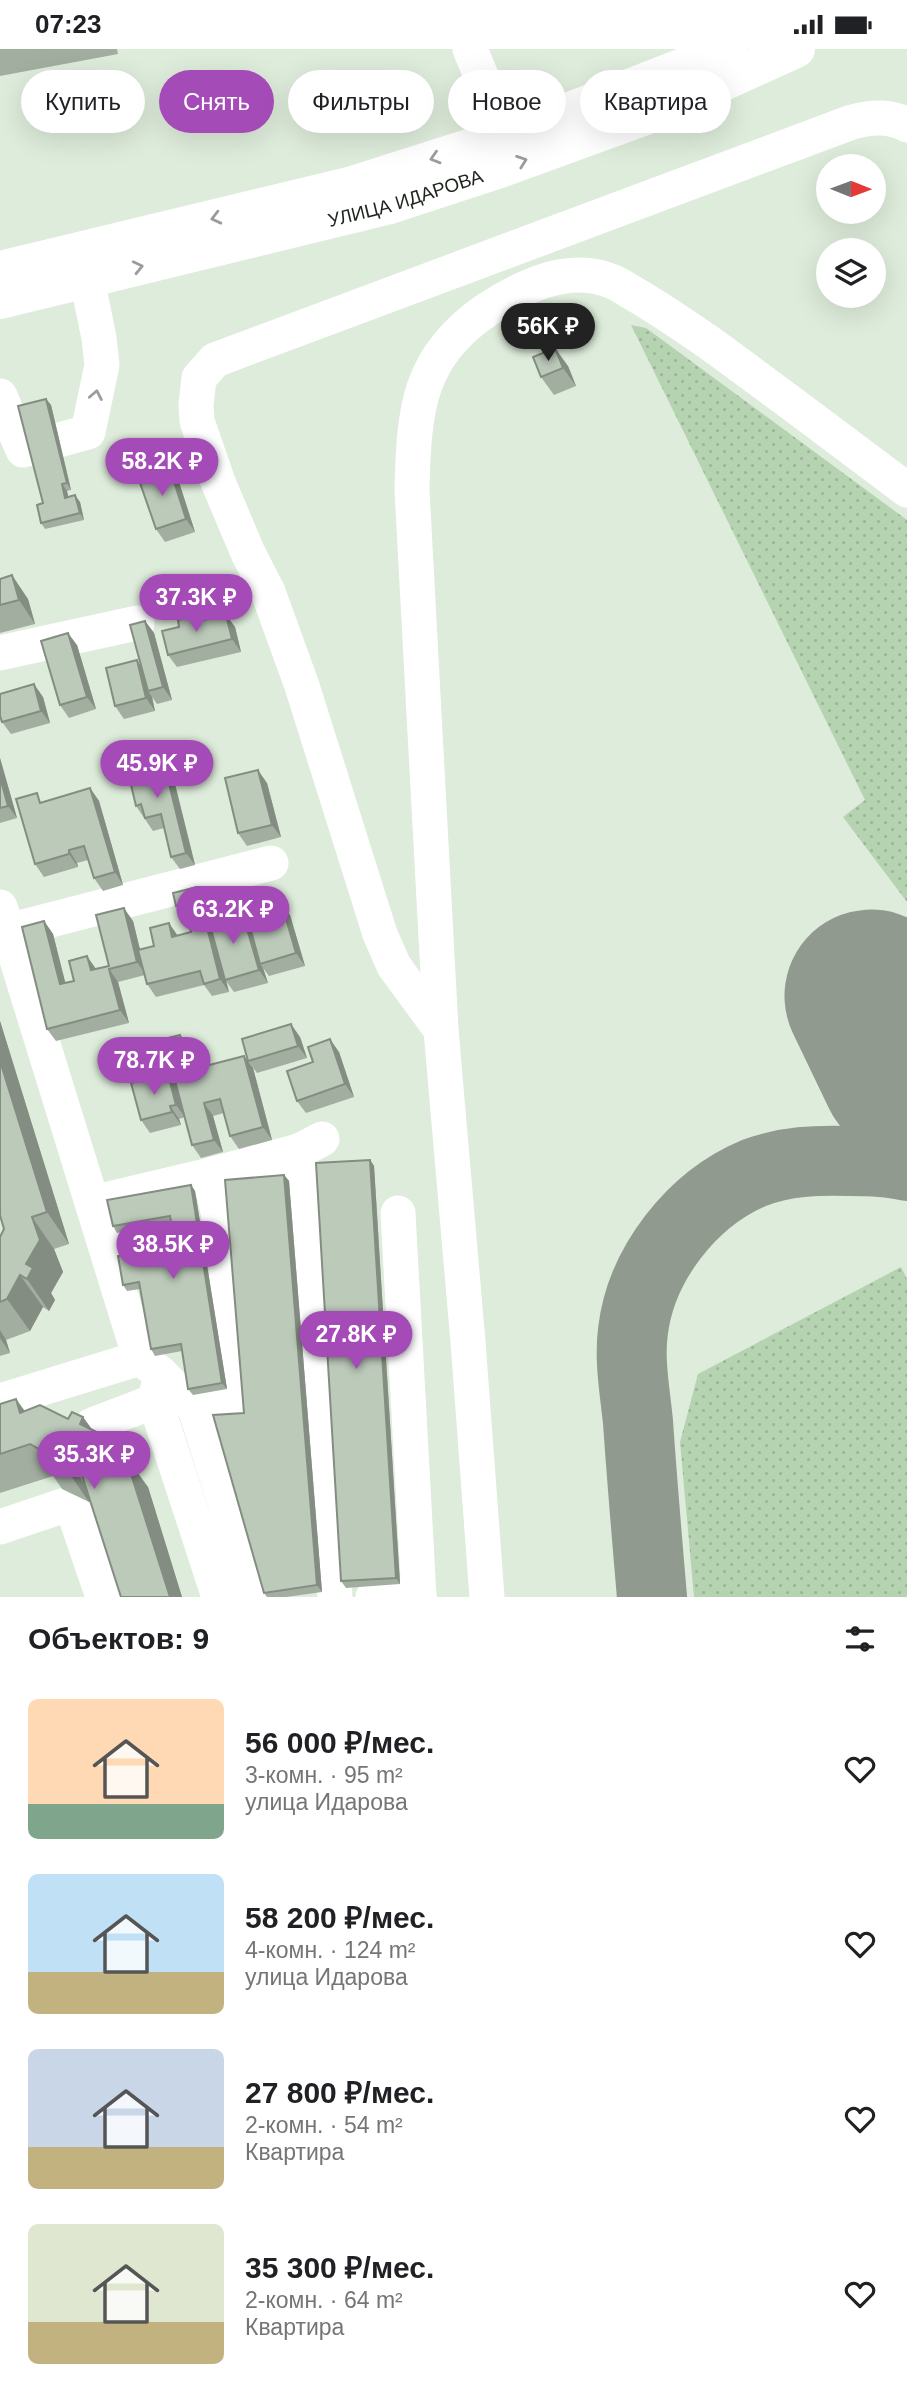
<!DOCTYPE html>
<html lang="ru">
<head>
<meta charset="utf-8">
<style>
  body { margin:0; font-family:Arial,sans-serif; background:#f6f6f6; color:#202124; height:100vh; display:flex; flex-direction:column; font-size:26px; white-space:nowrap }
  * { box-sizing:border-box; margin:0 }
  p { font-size:23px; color:#757577 }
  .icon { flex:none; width:38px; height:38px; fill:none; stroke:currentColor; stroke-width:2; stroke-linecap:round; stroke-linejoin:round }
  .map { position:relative; height:1548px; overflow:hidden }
  .panel { display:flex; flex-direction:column; background:#fff; flex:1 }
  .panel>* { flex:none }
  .guide { position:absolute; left:21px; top:21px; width:866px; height:63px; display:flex; gap:14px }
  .needle { width:46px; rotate:91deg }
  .fabs { position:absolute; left:816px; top:105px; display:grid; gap:14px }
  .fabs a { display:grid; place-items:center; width:70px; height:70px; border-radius:50%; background:#fff; box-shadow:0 7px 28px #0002; font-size:35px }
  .price { position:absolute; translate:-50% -60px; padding:0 16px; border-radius:24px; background:#a54bb7; color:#fff; font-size:23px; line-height:46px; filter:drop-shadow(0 2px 4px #0008) }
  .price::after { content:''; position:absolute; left:50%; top:42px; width:21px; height:16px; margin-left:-10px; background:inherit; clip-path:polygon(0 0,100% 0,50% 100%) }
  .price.selected { background:#222; color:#fff }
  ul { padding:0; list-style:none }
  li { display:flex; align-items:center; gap:21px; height:175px; padding:0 28px }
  li span { display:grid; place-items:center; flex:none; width:196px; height:140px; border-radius:10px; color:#555 }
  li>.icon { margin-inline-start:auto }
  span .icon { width:84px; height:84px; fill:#fffc; stroke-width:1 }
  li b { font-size:30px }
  h2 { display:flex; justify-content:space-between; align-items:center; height:84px; padding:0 28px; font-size:30px }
  .tag { padding:0 24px; border-radius:32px; background:#fff; box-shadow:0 7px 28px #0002; font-size:24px; line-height:63px }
  .tag.selected { background:#a54bb7; color:#fff }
  .status { display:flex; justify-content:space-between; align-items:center; height:49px; padding:0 35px; background:#fff; direction:ltr }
  .status svg { height:19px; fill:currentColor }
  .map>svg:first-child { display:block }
  .grass { fill:url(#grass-dots) }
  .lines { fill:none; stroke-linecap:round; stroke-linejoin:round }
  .taxiway { stroke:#909a8e; stroke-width:70 }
  .runway { stroke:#909a8e; stroke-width:173 }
  .minor { stroke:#fff; stroke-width:35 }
  .major { stroke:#fff; stroke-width:38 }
  .wall { fill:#a2aea0 }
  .shaded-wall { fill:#848d82 }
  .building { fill:#bccaba; stroke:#848d82; stroke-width:2 }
  .oneway { stroke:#9a9d9a }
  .labels { text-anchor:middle; stroke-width:6; stroke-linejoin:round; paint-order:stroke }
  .street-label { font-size:19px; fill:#1f251e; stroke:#ebfae8 }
</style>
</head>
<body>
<div class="status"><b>07:23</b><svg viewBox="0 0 49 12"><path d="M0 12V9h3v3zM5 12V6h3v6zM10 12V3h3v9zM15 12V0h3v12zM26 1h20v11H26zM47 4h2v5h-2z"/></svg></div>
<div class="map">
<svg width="907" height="1548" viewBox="0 0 907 1548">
  <defs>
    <pattern id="grass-dots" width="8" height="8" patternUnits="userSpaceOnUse" patternTransform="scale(1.75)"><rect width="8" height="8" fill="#b6d3b1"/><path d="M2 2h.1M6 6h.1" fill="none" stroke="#9cb598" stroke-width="1.8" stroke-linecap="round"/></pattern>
  </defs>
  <rect width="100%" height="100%" fill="#deecdb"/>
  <g class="grass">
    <polygon points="631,276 646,279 907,471 907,853 843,768 865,751"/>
    <polygon points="901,1218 907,1230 907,1548 694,1548 680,1393 698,1325"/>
  </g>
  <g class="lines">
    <path class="taxiway" d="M652 1548C647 1490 642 1431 638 1373 635 1343 629 1312 633 1282 641 1215 692 1150 754 1124 785 1112 817 1111 849 1112 868 1112 888 1112 907 1117"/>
    <polyline class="runway" points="871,947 907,1022"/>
    <g class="minor">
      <polyline points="470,0 506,87"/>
      <polyline points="0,347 23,401 31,399"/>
      <polyline points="59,391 88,383 102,316 99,289 87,230"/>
      <polyline points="0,604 137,574"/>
      <polyline points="0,858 8,882 271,814"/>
      <polyline points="8,882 140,1309 161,1325 155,1352 219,1548"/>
      <path d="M441 981 394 917 380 885 302 637 268 543 248 504 218 433 197 372 196 356 199 329 215 311 852 73C870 68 890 66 907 76"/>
      <polyline points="299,1102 316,1283 335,1548"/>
      <polyline points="92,1154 210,1126 299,1102 322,1090"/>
      <polyline points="398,1164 419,1548"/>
      <polyline points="161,1325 195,1359 236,1355 224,1191 210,1126"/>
      <polyline points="0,1352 140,1309"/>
      <polyline points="195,1359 255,1548"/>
      <polyline points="92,1376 155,1352"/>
      <polyline points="0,1478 71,1454 103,1548"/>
      <polyline points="373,1548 419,1545"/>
      <path d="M487 1548 468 1293 441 981 412 441C414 361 417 308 488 260 522 238 566 216 608 231 616 233 624 239 631 243 659 259 685 277 711 295 777 343 842 392 907 441"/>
    </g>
    <g class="major">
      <polyline points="0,221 349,137 506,87 729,0"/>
      <path id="s1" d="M0 251 390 156 500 120 657 63 796 0"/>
    </g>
  </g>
  <g class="wall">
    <polygon points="0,0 117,0 118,5 0,27"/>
    <polygon points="568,317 576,337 554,346 541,328"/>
    <polygon points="46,350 51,356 71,441 67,442 68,448 80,453 84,471 45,480 41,474 43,454"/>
    <polygon points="169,417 178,430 195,483 165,493 156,480"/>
    <polygon points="0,530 28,550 35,575 0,584"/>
    <polygon points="226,566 235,578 241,603 177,618 168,606 206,571"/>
    <polygon points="145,572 154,584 172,651 157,655 152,648 155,662 124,670 115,657 141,617"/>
    <polygon points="77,596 96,660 69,669 60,656"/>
    <polygon points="43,648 50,674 11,685 2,673"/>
    <polygon points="0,709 17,769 0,774"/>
    <polygon points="163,710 172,723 195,816 180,820 171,808 164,779 153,782 136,757"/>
    <polygon points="267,734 281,788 247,797 238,784"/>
    <polygon points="90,739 99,752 123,836 103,842 94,829 88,811 77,814 78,818 44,828 35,815 43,753"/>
    <polygon points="206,851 210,868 221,865 225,872 243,866 249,875 263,859 290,866 305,917 269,927 263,919 268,934 234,943 226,932 229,943 212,947 204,936 156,948 147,935 145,926 118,933 129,974 56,992 47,980 44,872 53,885 65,934 74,932 96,920 109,917 133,872 140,900 154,897 178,886 191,883 187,869 185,870 176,857"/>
    <polygon points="0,972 69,1195 54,1200 63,1223 51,1244 55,1251 49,1262 43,1258 30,1282 6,1291 10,1304 0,1307 0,1188 4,1180 0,1166"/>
    <polygon points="300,988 307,1009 257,1024 248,1012"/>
    <polygon points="189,998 195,1020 244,1007 253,1019 272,1091 239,1100 230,1087 224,1064 213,1067 223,1103 201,1109 192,1096 185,1068 179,1070 181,1076 150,1084 141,1071 176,1037"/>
    <polygon points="339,1003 354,1048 306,1064 297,1052"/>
    <polygon points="370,1111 374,1117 400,1535 346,1539 341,1532"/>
    <polygon points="284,1126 289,1132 322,1543 286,1548 267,1548 264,1544 244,1364"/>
    <polygon points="191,1136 195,1142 227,1340 193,1346 188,1340 182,1302 155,1307 151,1300 140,1240 127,1242 123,1236 175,1197 172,1174 117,1184 113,1177"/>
    <polygon points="16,1350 25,1362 68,1370 83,1368 92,1381 148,1438 182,1548 121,1548 90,1451 89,1453 62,1440 54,1428 53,1427 0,1444 0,1355"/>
  </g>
  <g class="shaded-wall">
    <polygon points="555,299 568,317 576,337 563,319"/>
    <polygon points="46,350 51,356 71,441 67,434"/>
    <polygon points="169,417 178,430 195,483 186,470"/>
    <polygon points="62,435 67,442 70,455 65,449"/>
    <polygon points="75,446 80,453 84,471 80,464"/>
    <polygon points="12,526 28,550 35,575 19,551"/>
    <polygon points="226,566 235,578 241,603 232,590"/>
    <polygon points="145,572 154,584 172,651 163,638"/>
    <polygon points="68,584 77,596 96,660 87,648"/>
    <polygon points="137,611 146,624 148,642 152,648 155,662 146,649"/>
    <polygon points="34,635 43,648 50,674 41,662"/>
    <polygon points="0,709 17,769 8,757 0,728"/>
    <polygon points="163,710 172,723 195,816 186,804"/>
    <polygon points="258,721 267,734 281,788 272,776"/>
    <polygon points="90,739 99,752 123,836 115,823"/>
    <polygon points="69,801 77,814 78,818 69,805"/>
    <polygon points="197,838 206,851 229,943 220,930"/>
    <polygon points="281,853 290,866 305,917 296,904"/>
    <polygon points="124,859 133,872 146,926 137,913"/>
    <polygon points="243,866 252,879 260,915 263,919 268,934 259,921"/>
    <polygon points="44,872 53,885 69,948 60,935"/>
    <polygon points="169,874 178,887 172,888"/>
    <polygon points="87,907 96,920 91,921"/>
    <polygon points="109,920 118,933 129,974 120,961"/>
    <polygon points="0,972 69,1195 47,1163 0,1012"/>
    <polygon points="291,975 300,988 307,1009 298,997"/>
    <polygon points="180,986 189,998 199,1034 190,1021"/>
    <polygon points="330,990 339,1003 354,1048 345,1035"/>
    <polygon points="244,1007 253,1019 272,1091 263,1078"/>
    <polygon points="168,1025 177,1038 185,1068 176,1056"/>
    <polygon points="204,1054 213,1067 223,1103 214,1091"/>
    <polygon points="170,1057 179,1070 181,1076 172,1063"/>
    <polygon points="370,1111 374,1117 400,1535 396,1529"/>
    <polygon points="284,1126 289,1132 322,1543 317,1536"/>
    <polygon points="191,1136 195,1142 227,1340 222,1334"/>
    <polygon points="32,1168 54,1200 63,1223 51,1244 55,1251 49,1262 27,1230 26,1215"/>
    <polygon points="20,1226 43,1258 30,1282 7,1250"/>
    <polygon points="0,1281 6,1291 10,1304 0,1289"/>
    <polygon points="16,1350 38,1382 20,1364"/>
    <polygon points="83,1368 106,1400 80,1375"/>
    <polygon points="105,1387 127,1420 112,1410"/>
    <polygon points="125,1406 148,1438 182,1548 170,1548"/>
    <polygon points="70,1415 93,1447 89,1453 67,1421"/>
  </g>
  <g class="building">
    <polygon points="555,299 563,319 541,328 533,308"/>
    <polygon points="46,350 67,434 62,435 65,449 75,446 80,464 41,474 37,456 43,454 18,357"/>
    <polygon points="169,417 186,470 156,480 138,428"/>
    <polygon points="12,526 19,551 0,556 0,530"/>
    <polygon points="202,565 203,571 226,566 232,590 168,606 162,582 179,578 178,571"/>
    <polygon points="145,572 163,638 148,642 130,576"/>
    <polygon points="68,584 87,648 60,656 41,592"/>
    <polygon points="137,611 146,649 115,657 106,619"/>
    <polygon points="34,635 41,662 2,673 0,667 0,645"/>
    <polygon points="163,710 186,804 171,808 161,765 145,769 141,755 136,757 127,719"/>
    <polygon points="258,721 272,776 238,784 225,729"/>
    <polygon points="0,728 8,757 0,759"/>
    <polygon points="90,739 115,823 94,829 84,797 69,801 69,805 35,815 16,750 37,744 40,754"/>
    <polygon points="197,838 220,930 204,935 200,922 147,935 138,901 154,897 150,879 169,874 172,888 191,883 184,855 176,857 173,844"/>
    <polygon points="281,853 296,904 260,915 246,863 249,857 257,855 263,859"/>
    <polygon points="124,859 137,913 109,920 120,961 47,980 22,878 44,872 60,935 74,932 69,912 87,907 91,921 109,917 96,866"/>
    <polygon points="221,865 223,872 243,866 259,921 225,931 208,869"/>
    <polygon points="291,975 298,997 248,1012 242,990"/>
    <polygon points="180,986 190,1021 244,1007 263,1078 230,1087 220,1050 204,1054 214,1091 192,1096 164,990"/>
    <polygon points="330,990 345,1035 297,1052 287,1022 313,1013 308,998"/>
    <polygon points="0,1012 47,1163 32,1168 40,1191 26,1215 33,1219 27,1230 20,1226 7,1250 0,1253 0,1188 4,1180 0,1166"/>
    <polygon points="168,1025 176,1056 170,1057 172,1063 141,1071 131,1034"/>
    <polygon points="370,1111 396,1529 341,1532 316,1114"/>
    <polygon points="284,1126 317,1536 264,1544 213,1366 244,1364 225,1131"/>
    <polygon points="191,1136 222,1334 188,1340 181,1295 151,1300 139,1233 123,1236 118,1207 175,1197 170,1167 113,1177 107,1151"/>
    <polygon points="16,1350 20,1364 40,1356 68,1370 72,1363 83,1368 80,1375 105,1387 112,1410 125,1406 170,1548 121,1548 80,1420 70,1415 67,1421 40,1408 43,1402 30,1395 0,1405 0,1355"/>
  </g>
  <defs><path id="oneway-chevron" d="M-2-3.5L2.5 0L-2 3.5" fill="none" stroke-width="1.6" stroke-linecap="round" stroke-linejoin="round" transform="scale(1.75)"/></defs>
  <g class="oneway">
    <use href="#oneway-chevron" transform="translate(435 109) rotate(163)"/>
    <use href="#oneway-chevron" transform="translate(522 112) rotate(-20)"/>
    <use href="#oneway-chevron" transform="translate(216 169) rotate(166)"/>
    <use href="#oneway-chevron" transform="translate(138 218) rotate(-13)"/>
    <use href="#oneway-chevron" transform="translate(96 346) rotate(-79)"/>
  </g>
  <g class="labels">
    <g class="street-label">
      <text dy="7" stroke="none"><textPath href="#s1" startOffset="418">УЛИЦА ИДАРОВА</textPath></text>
    </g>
  </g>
</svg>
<div class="fabs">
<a><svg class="needle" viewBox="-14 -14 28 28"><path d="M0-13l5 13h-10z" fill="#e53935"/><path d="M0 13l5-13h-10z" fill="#757577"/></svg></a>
<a><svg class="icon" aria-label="layers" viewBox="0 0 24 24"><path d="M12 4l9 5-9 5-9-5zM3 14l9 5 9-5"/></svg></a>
</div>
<b class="price selected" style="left:548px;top:314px">56K ₽</b>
<b class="price" style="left:162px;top:449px">58.2K ₽</b>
<b class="price" style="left:196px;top:585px">37.3K ₽</b>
<b class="price" style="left:157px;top:751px">45.9K ₽</b>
<b class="price" style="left:233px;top:897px">63.2K ₽</b>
<b class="price" style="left:154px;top:1048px">78.7K ₽</b>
<b class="price" style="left:173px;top:1232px">38.5K ₽</b>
<b class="price" style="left:356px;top:1322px">27.8K ₽</b>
<b class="price" style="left:94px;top:1442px">35.3K ₽</b>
<div class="guide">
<a class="tag">Купить</a>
<a class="tag selected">Снять</a>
<a class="tag">Фильтры</a>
<a class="tag">Новое</a>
<a class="tag">Квартира</a>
</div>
</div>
<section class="panel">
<h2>Объектов: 9<svg class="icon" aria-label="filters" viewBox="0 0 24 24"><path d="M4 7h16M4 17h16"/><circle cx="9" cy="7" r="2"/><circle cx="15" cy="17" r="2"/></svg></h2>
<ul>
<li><span style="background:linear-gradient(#ffd9b3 75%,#7fa58c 0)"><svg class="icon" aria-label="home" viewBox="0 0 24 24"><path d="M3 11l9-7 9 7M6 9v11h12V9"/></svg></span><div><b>56 000 ₽/мес.</b><p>3-комн. · 95 m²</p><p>улица Идарова</p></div><svg class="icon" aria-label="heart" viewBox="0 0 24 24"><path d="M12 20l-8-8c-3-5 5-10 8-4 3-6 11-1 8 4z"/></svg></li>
<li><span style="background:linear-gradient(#bfe0f5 70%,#c2b280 0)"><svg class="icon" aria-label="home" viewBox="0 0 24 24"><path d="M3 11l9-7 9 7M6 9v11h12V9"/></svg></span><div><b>58 200 ₽/мес.</b><p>4-комн. · 124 m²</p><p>улица Идарова</p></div><svg class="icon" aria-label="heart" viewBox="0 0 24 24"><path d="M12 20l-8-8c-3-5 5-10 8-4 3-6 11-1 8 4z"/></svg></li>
<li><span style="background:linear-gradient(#c9d6e8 70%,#c2b280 0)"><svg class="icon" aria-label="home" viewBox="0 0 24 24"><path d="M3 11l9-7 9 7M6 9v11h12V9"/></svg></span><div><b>27 800 ₽/мес.</b><p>2-комн. · 54 m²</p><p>Квартира</p></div><svg class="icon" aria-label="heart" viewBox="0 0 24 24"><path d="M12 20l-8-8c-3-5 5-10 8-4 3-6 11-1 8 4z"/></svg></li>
<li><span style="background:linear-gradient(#dfe7d0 70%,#c2b280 0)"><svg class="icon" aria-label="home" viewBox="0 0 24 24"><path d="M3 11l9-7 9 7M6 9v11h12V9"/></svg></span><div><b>35 300 ₽/мес.</b><p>2-комн. · 64 m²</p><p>Квартира</p></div><svg class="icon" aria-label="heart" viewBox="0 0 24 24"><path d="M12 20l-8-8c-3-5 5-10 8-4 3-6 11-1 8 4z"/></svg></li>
</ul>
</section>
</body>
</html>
